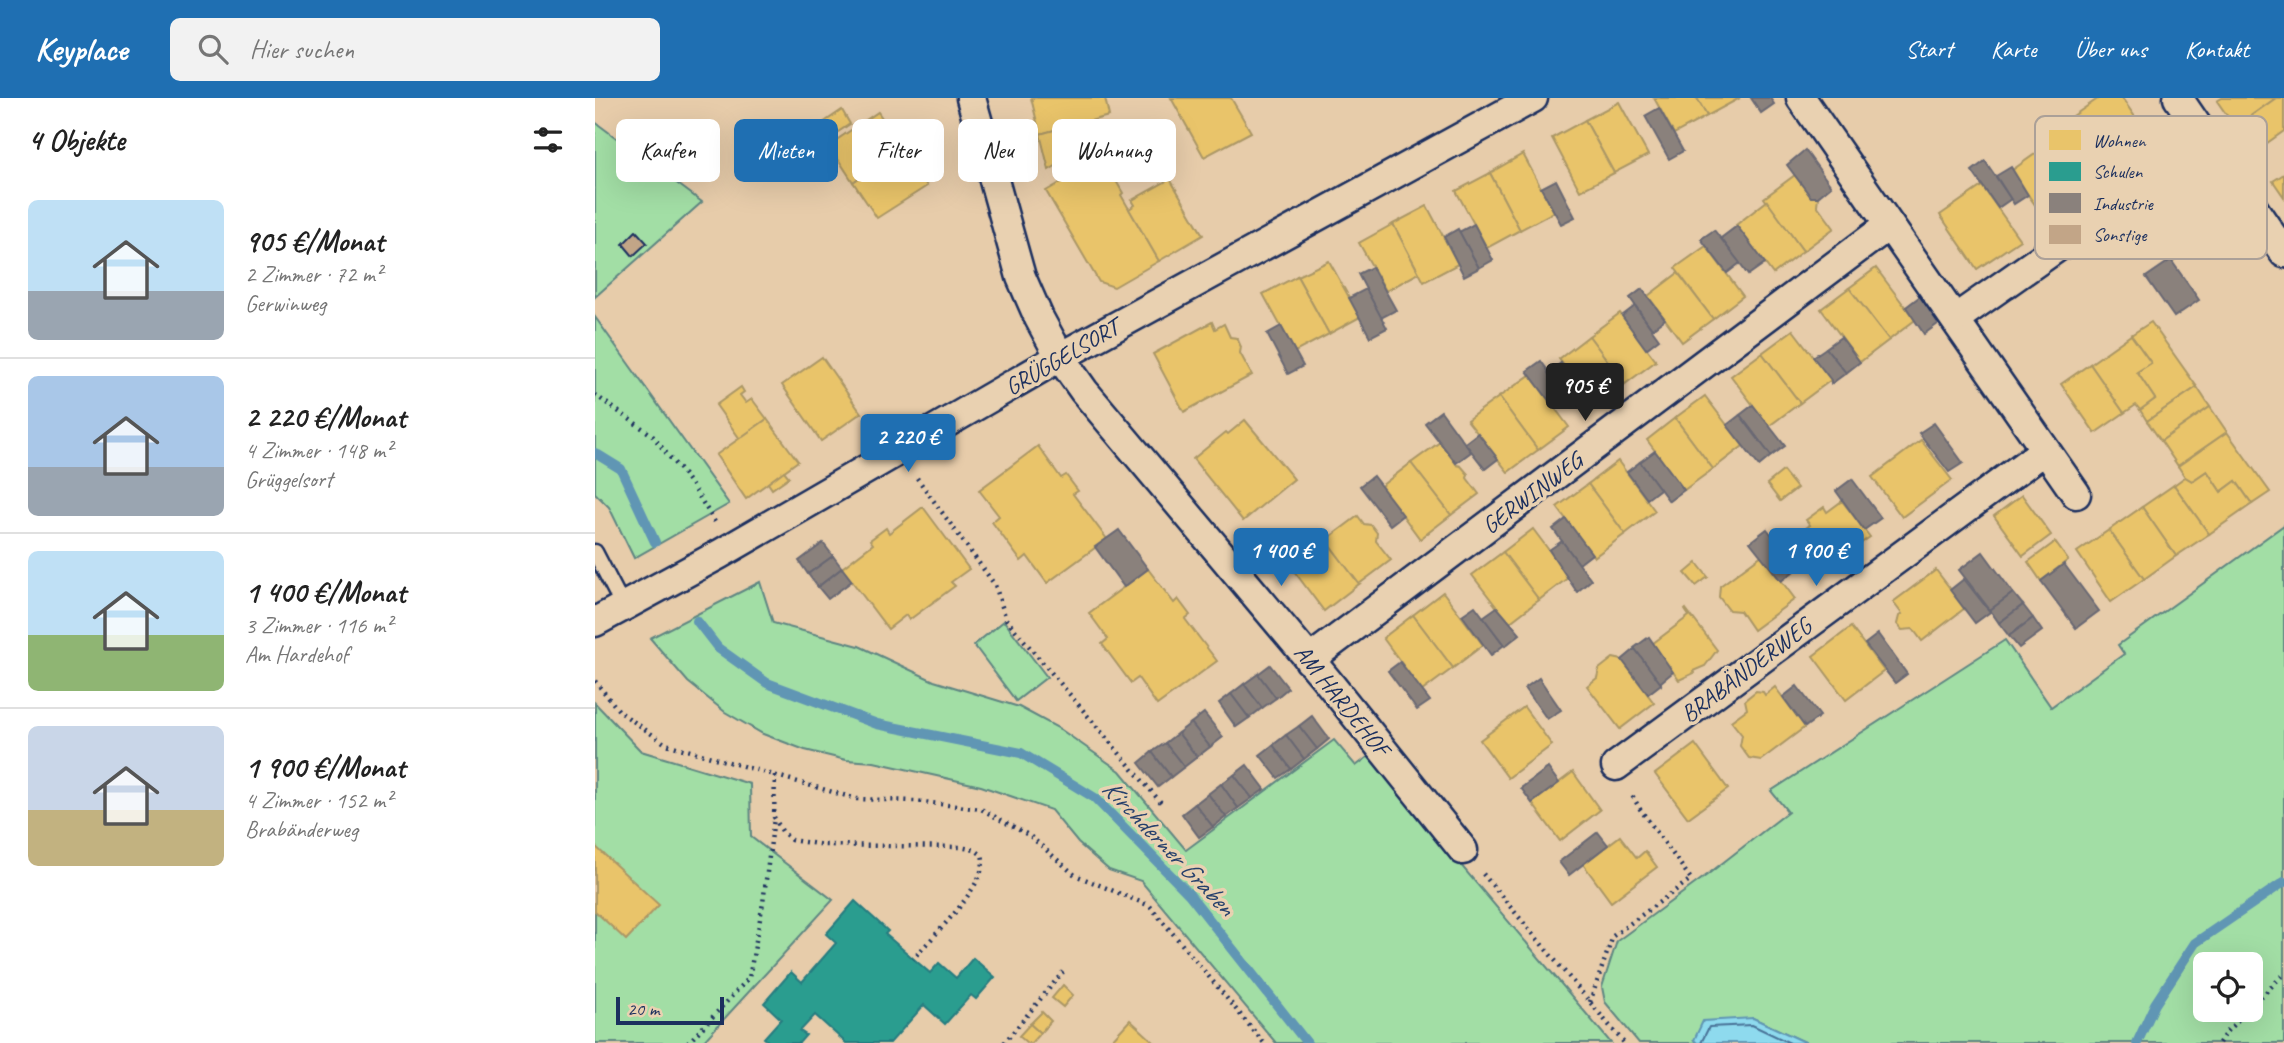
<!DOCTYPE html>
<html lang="de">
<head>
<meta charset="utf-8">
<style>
  body { margin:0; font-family:Caveat,sans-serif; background:#f2f2f2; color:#222; height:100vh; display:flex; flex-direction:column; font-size:26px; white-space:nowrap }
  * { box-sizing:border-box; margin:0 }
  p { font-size:23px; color:#767676 }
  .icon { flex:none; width:38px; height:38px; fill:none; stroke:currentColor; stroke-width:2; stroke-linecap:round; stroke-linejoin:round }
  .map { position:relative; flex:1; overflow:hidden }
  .sheet { display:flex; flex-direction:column; background:#fff; width:595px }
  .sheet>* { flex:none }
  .guide { position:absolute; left:21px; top:21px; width:665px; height:63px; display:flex; gap:14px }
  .buttons { position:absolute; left:1598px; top:854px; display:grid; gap:14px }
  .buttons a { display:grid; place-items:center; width:70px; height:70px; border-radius:10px; background:#fff; box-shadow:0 7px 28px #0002; font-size:35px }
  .scale { position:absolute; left:21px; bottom:18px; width:108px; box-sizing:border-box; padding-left:7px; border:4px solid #1b2f5e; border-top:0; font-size:19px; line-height:24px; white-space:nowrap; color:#1b2f5e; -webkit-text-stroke:5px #e9d1b1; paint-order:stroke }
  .price { position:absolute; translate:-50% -60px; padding:0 16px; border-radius:7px; background:#1f6fb2; color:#fff; font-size:23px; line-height:46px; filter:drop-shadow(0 2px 4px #0008) }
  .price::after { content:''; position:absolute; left:50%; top:42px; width:21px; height:16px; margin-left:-10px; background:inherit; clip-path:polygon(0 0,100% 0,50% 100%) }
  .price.on { background:#222; color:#fff }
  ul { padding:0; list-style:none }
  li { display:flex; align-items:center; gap:21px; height:175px; padding:0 28px }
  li+li { border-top:2px solid #e0e0e0 }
  li span { display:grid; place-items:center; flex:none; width:196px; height:140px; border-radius:10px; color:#555 }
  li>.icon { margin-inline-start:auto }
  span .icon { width:84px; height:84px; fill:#fffc; stroke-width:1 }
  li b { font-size:30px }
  h2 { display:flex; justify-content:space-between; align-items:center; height:84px; padding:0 28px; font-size:30px }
  .chip { padding:0 24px; border-radius:10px; background:#fff; box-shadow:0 7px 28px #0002; font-size:24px; line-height:63px }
  .chip.on { background:#1f6fb2; color:#fff }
  header { display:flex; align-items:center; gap:42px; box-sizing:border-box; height:98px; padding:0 35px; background:#1f6fb2; color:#fff }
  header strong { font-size:33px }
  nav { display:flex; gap:38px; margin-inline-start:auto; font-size:24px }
  .search { width:490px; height:63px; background:#f2f2f2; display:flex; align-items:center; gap:18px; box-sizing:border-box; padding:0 24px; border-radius:10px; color:#767676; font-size:26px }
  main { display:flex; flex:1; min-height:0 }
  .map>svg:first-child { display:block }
  .green { fill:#a2dea5; stroke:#5e8682; stroke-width:2; fill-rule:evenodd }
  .water { fill:#8edaee; stroke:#6096b4; stroke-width:2 }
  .homes { fill:#e9c46a; stroke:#ab9766; stroke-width:2 }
  .schools { fill:#2a9d8f; stroke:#267c80; stroke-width:2 }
  .industry { fill:#8a817c; stroke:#696873; stroke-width:2 }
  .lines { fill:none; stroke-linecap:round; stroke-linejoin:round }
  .shore { stroke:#497398; stroke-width:2 }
  .stream { stroke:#6096b4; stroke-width:10 }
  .building { fill:#c2a587; stroke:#1b2f5e; stroke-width:2 }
  .lane-casing { stroke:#1b2f5e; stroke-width:19 }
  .street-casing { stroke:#1b2f5e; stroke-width:33 }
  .path { stroke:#1b2f5e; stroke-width:4.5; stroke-dasharray:2 5; stroke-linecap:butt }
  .lane { stroke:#e9d1b1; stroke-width:14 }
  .street { stroke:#e9d1b1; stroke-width:28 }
  .labels { text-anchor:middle; stroke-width:7; stroke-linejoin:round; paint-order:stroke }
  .street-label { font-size:24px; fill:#1b2f5e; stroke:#e9d1b1 }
  .water-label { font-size:26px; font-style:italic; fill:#26406c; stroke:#e9d1b1 }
  .key { fill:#e9d1b1; stroke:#aba098; stroke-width:2 }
  .key-label { font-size:19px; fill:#1b2f5e }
</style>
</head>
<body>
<header>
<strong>Keyplace</strong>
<div class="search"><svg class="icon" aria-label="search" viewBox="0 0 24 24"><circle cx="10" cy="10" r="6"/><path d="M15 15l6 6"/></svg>Hier suchen</div>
<nav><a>Start</a><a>Karte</a><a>Über uns</a><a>Kontakt</a></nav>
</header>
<main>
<section class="sheet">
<h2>4 Objekte<svg class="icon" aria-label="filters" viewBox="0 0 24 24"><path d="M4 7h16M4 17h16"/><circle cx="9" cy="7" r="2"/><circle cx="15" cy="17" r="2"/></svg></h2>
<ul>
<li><span style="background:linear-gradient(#bfe0f5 65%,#9aa5b1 0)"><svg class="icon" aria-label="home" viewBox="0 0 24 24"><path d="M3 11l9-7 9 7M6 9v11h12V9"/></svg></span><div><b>905 €/Monat</b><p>2 Zimmer · 72 m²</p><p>Gerwinweg</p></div></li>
<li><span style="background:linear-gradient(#a9c7e8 65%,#9aa5b1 0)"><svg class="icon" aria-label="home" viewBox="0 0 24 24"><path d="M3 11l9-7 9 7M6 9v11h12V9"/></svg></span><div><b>2 220 €/Monat</b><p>4 Zimmer · 148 m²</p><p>Grüggelsort</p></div></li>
<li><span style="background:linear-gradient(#bfe0f5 60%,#8fb573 0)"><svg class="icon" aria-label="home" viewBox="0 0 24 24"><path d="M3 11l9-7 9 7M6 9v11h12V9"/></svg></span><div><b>1 400 €/Monat</b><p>3 Zimmer · 116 m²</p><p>Am Hardehof</p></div></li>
<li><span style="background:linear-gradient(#c9d6e8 60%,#c2b280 0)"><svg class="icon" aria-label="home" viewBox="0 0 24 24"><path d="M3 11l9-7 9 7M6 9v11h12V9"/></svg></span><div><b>1 900 €/Monat</b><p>4 Zimmer · 152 m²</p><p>Brabänderweg</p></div></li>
</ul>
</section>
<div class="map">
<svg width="1689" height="945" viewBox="0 0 1689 945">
  <rect width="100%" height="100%" fill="#e7ccaa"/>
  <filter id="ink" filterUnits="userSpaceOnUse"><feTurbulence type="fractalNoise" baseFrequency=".0143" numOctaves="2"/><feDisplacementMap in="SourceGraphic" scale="14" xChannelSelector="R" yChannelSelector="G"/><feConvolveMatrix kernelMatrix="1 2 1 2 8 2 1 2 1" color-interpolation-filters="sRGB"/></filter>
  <g filter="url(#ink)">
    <g class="green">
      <polygon points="0,24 107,104 0,199"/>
      <polygon points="0,219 134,406 39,460 14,409 0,395"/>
      <path d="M1689 427V945H1212L1158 920 1099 942 1102 945H1044L1010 904 1007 889 1022 843 1112 777 1193 714 1176 693 1410 542 1456 609 1529 556 1523 547ZM1610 866H1656V912H1610Z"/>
      <polygon points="165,484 178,525 264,548 339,583 424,609 465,631 525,673 591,752 739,642 761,668 774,658 1016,945 681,945 546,783 514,772 483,745 456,712 386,688 279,664 251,662 210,652 168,636 130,614 93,584 55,540"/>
      <polygon points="409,523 452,579 421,603 379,547"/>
      <polygon points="0,605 46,653 155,686 156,739 238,802 107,945 0,945"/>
    </g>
    <polygon class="water" points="1158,920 1212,945 1102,945 1099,942 1108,923"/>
    <g class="homes">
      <polygon points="436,0 510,0 514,18 445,36"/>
      <polygon points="576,0 636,0 656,34 609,59"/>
      <polygon points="1059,0 1102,0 1112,18 1079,36"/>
      <polygon points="1102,0 1145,0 1112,18"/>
      <polygon points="1504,0 1527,0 1560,48 1519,76 1478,18"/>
      <polygon points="1627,0 1681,0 1640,29 1622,3"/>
      <polygon points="1681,0 1689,0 1689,33 1658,55 1640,29"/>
      <polygon points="1024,4 1053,57 1019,75 990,22"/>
      <polygon points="247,12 255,26 231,42 222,29"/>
      <polygon points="283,14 295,32 301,29 313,48 258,84 234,47"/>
      <polygon points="990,22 1019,75 985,93 957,40"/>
      <polygon points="477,27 484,54 454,72 445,36"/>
      <polygon points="1457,44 1489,89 1448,118 1416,73"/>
      <polygon points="313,48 325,66 320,70 332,88 282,120 258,84"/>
      <polygon points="928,56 959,114 925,132 895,75"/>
      <polygon points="508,60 528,95 526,97 564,163 519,189 504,184 451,93"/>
      <polygon points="895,75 925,132 892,150 861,93"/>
      <polygon points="1689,76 1689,99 1678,83"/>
      <polygon points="1200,77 1216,99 1223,99 1222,107 1239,130 1208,153 1169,100"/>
      <polygon points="575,81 608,137 564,163 534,111 540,107 537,102"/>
      <polygon points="1387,88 1425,142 1382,171 1345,117"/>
      <polygon points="1593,94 1620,134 1578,163 1550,124"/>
      <polygon points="1172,103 1208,153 1178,176 1141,127"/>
      <polygon points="832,108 863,166 829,184 798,126"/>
      <polygon points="798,126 824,175 791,193 764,145"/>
      <polygon points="1111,148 1148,198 1118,221 1080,170"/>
      <polygon points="734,163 765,219 734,236 702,178"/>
      <polygon points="1281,170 1320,222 1294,242 1254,190"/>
      <polygon points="1083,175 1118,221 1087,244 1053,198"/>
      <polygon points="702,178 734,236 700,254 668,196"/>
      <polygon points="1254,190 1294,242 1265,264 1226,211"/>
      <polygon points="1025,215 1061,263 1030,286 994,238"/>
      <polygon points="617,224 620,231 629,226 635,239 642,240 646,249 645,255 657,277 589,314 558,256"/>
      <polygon points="1556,224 1602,289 1552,323 1545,312 1560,301 1542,274 1556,265 1536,237"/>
      <polygon points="1198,232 1236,282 1205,305 1167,255"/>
      <polygon points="1536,237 1556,265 1542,274 1560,301 1545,312 1541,307 1529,315 1495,266"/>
      <polygon points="994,238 1030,286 1000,309 964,261"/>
      <polygon points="1167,255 1205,305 1174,328 1136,278"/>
      <polygon points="227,259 266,315 226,343 187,287"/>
      <polygon points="1495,266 1529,315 1500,335 1466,286"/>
      <polygon points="935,277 974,329 943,352 904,299"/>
      <polygon points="146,289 149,294 145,297 151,305 157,301 172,321 145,341 121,307"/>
      <polygon points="1602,289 1615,309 1566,343 1552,323"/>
      <polygon points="1110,298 1148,348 1118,371 1080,320"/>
      <polygon points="904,299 943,352 913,374 872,322"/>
      <polygon points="1615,309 1632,334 1583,368 1566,343"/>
      <polygon points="1080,320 1118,371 1089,392 1052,342"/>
      <polygon points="172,321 203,363 151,401 121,357"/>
      <polygon points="650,322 699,381 648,423 598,361 631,334 633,336"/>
      <polygon points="1632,334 1675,394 1657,406 1641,383 1626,394 1612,373 1597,383 1590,379 1583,368"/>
      <polygon points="1326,342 1357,382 1307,419 1277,379"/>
      <polygon points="845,344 862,367 866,368 873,376 872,380 884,396 856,417 816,365"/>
      <polygon points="443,348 466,380 471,377 483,393 478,396 512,441 452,485 432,458 426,463 397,424 404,418 384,392"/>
      <polygon points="1023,363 1060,413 1030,436 993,386"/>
      <polygon points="816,365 856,417 825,441 786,388"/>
      <polygon points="189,373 194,379 177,391 173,385"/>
      <polygon points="1188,373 1202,390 1185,403 1172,386"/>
      <polygon points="1612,373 1626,394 1641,383 1657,406 1614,436 1579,387 1590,379 1597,383"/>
      <polygon points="993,386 1030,436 999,459 962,409"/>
      <polygon points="1579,387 1614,436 1581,458 1547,409"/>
      <polygon points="1427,397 1456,437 1428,458 1399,418"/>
      <polygon points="1247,403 1275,439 1259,450 1262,453 1245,467 1242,463 1227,475 1217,462 1214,465 1205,454 1209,451 1199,439 1215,427 1211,422 1229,409 1232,414"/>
      <polygon points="328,409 374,471 356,484 360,488 314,522 311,517 293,531 247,470 278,446 275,442 291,430 294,435"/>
      <polygon points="1547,409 1581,458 1549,481 1514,432"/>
      <polygon points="763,418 769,426 776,427 782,435 781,443 796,462 764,486 731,442"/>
      <polygon points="938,431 974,479 944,502 908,454"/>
      <polygon points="1514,432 1549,481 1516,504 1482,454"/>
      <polygon points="731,442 764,486 729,513 696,469"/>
      <polygon points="1460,444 1473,462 1446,483 1433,464"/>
      <polygon points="908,454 944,502 914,525 877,477"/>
      <polygon points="1167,457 1200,501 1158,532 1145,513 1134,512 1124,499 1125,488"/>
      <polygon points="1102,465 1113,479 1101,488 1090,475"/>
      <polygon points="553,471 579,505 583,501 595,517 590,521 622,563 562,607 543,580 536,585 507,546 513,541 494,515"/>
      <polygon points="1341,472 1370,510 1327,543 1318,531 1307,532 1302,526 1304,518 1307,516 1298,504"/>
      <polygon points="848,494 888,547 858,570 818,517"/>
      <polygon points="1091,511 1122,552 1110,568 1098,573 1099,575 1084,582 1057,546 1094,518 1090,512"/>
      <polygon points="818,517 858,570 827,593 788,540"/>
      <polygon points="1256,529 1289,573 1251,602 1218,558"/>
      <polygon points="1018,560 1027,562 1059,605 1025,631 992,588 1002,580 1004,571"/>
      <polygon points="1180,589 1210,629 1166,662 1154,660 1145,648 1147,637 1136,623 1152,611 1150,602 1161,593 1168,594 1170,597"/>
      <polygon points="929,609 957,647 913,680 885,642"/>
      <polygon points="1100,646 1133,691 1093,720 1060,676"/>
      <polygon points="978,674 1005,712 965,743 937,705"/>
      <polygon points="1025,738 1042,760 1050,753 1062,769 1016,804 988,766"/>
      <polygon points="0,748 64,807 31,842 0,813"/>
      <polygon points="468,887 478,897 468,909 457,900"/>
      <polygon points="447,914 456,923 445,935 435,926"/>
      <polygon points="535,922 560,945 514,945"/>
      <polygon points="435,926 445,935 436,945 432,945 424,938"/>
    </g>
    <polygon class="schools" points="260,803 293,833 290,836 335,875 344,865 361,880 378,860 400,879 381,901 376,897 350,926 329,907 295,945 251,945 220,917 205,933 211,937 204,945 175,945 169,940 186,921 169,905 196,874 207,884 241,845 231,836"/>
    <g class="industry">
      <polygon points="1156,0 1175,0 1179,6 1166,15"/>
      <polygon points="1064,10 1088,53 1074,61 1050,18"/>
      <polygon points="1210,52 1236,88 1223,99 1216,99 1192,67"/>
      <polygon points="1390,63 1416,101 1403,110 1377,73"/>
      <polygon points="1416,69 1433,97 1419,106 1401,78"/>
      <polygon points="961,82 980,119 966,126 946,90"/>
      <polygon points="879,126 898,162 884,170 864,134"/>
      <polygon points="1142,128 1170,165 1153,177 1126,140"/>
      <polygon points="863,131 884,170 869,178 849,139"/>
      <polygon points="1119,132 1145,165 1132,175 1106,141"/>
      <polygon points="1576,162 1604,202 1579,219 1551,179"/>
      <polygon points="777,169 801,212 786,220 763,176"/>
      <polygon points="771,191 792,230 775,239 754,200"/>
      <polygon points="1047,191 1070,221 1057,231 1035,200"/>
      <polygon points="1328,196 1347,223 1329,236 1311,209"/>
      <polygon points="1040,208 1064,241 1051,251 1027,218"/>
      <polygon points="686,228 708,268 693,276 672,236"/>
      <polygon points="1246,239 1265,264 1251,275 1231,250"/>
      <polygon points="1231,250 1251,275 1236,286 1236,282 1218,259"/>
      <polygon points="946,263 969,295 956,305 932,273"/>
      <polygon points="966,265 991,299 978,309 953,275"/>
      <polygon points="1158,307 1190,348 1176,358 1145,317"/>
      <polygon points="846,313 876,354 861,365 830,325"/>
      <polygon points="1145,317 1176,358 1164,368 1132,327"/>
      <polygon points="1339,325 1368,365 1354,374 1324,335"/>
      <polygon points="883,335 903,361 890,371 870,345"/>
      <polygon points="1060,353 1089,392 1074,403 1045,364"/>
      <polygon points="1045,364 1065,391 1052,401 1032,374"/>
      <polygon points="778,378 808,417 795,427 765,388"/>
      <polygon points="1257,381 1286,420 1269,432 1241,393"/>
      <polygon points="971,421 997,456 984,466 958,431"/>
      <polygon points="1172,431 1203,470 1186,483 1155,444"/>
      <polygon points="524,432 553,471 529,489 500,449"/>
      <polygon points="967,443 996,482 982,494 954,452"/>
      <polygon points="228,445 238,458 213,476 204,463"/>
      <polygon points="1388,454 1418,495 1395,512 1364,472"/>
      <polygon points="238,458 247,470 223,489 213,476"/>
      <polygon points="1469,466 1504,513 1481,530 1446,483"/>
      <polygon points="247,470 257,483 233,501 223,489"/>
      <polygon points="1369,481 1395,514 1380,525 1355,492"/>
      <polygon points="1418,495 1428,507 1404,525 1395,512"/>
      <polygon points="1428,507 1438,520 1414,538 1404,525"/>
      <polygon points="880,508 909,547 896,557 867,517"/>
      <polygon points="902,509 925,536 910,548 888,519"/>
      <polygon points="1438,520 1447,533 1424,550 1414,538"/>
      <polygon points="1283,536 1312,576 1300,585 1270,546"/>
      <polygon points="1054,539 1078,574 1066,584 1066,586 1039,550"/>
      <polygon points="1040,551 1066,586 1053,596 1027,562"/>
      <polygon points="805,564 835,603 822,612 793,573"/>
      <polygon points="675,567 693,590 681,600 663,576"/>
      <polygon points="663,576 681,600 667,610 649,586"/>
      <polygon points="944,580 966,612 952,621 930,590"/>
      <polygon points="649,586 667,610 654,620 636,596"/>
      <polygon points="1202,588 1225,618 1210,629 1188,599"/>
      <polygon points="636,596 654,620 641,629 624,605"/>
      <polygon points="609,615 628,639 615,649 596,625"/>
      <polygon points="717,618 734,641 722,651 704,628"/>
      <polygon points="596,625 615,649 602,659 583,635"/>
      <polygon points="704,628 722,651 709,661 691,637"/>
      <polygon points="583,635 602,659 589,669 570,645"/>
      <polygon points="691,637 709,661 696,671 678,647"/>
      <polygon points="570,645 589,669 576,679 557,654"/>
      <polygon points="678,647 696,671 683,680 665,657"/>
      <polygon points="557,654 576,679 563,689 544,665"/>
      <polygon points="652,667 670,691 657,700 639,677"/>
      <polygon points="953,670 964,685 937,705 926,690"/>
      <polygon points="639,677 657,700 643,710 626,686"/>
      <polygon points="626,686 643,710 631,719 613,696"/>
      <polygon points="613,696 631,719 618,729 600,706"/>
      <polygon points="600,706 618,729 604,739 587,716"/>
      <polygon points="1003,734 1013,747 974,777 964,764"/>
    </g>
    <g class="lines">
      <polyline class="shore" points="1106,945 1114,929 1157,927 1195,945"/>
      <g class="stream">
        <polyline points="0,355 26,371 60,444"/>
        <polyline points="102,523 123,550 172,585 282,626 426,655 500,700 594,796 712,945"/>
        <polyline points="1542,945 1560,906 1600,845 1689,784"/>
      </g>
    </g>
    <polygon class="building" points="41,133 52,145 38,158 28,146"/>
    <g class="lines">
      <defs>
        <polyline id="lane" points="0,454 28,508"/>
        <g id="street">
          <polyline points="376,0 426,179 444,220 465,259 489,293 731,581 868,752"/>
          <polyline points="1206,0 1481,396"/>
          <polyline points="1583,0 1689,155"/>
          <polyline points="1360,221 1612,44"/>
          <polyline points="0,524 125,456 465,259 938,0"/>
          <polyline points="714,562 1294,127"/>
          <polyline points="1021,668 1450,352"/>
        </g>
      </defs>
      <use href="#lane" class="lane-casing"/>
      <use href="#street" class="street-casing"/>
      <g class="path">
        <polyline points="0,297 57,337 96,386 120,424"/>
        <polyline points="322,380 400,487 411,521 568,707"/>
        <polyline points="0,583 25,614 71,646 262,701 320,703 386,711 435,738 480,777 555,808 669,945"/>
        <path d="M180 677 179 719 187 733 196 742 229 747 365 749 380 752 387 757C396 784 336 840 318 861"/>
        <polyline points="888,776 1029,945"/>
        <polyline points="995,904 1018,838 1096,781 1045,711 1037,697"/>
        <polyline points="1656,909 1689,876"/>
        <polyline points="93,945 154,880 168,805 179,720"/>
        <polyline points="409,945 468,874"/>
        <polyline points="1624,945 1631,934 1653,912"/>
      </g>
      <use href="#lane" class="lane"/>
      <use href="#street" class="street"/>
    </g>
  </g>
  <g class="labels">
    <g class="street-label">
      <text transform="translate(467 259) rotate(-30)" y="8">GRÜGGELSORT</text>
      <text transform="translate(937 395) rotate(-37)" y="8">GERWINWEG</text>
      <text transform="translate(1151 572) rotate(-37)" y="8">BRABÄNDERWEG</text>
      <text transform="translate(747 602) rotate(51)" y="8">AM HARDEHOF</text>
    </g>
    <g class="water-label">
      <text transform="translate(574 749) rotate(46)" y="9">Kirchderner Graben</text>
    </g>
  </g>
  <rect x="1440" y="18" width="232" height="143" rx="10" class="key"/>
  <rect x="1454" y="32" width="32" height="20" fill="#e9c46a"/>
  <rect x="1454" y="64" width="32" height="19" fill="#2a9d8f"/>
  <rect x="1454" y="95" width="32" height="20" fill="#8a817c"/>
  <rect x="1454" y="127" width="32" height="19" fill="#c2a587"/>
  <g class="key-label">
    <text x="1498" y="49">Wohnen</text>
    <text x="1498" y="80">Schulen</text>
    <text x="1498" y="112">Industrie</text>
    <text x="1498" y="143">Sonstige</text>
  </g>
</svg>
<div class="buttons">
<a><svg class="icon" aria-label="locate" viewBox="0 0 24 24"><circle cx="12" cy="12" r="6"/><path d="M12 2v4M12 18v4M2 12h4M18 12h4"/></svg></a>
</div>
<div class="scale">20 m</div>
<b class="price on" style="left:990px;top:325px">905 €</b>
<b class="price" style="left:313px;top:376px">2 220 €</b>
<b class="price" style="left:686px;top:490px">1 400 €</b>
<b class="price" style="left:1221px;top:490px">1 900 €</b>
<div class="guide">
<a class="chip">Kaufen</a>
<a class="chip on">Mieten</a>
<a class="chip">Filter</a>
<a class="chip">Neu</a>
<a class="chip">Wohnung</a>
</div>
</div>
</main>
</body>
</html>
